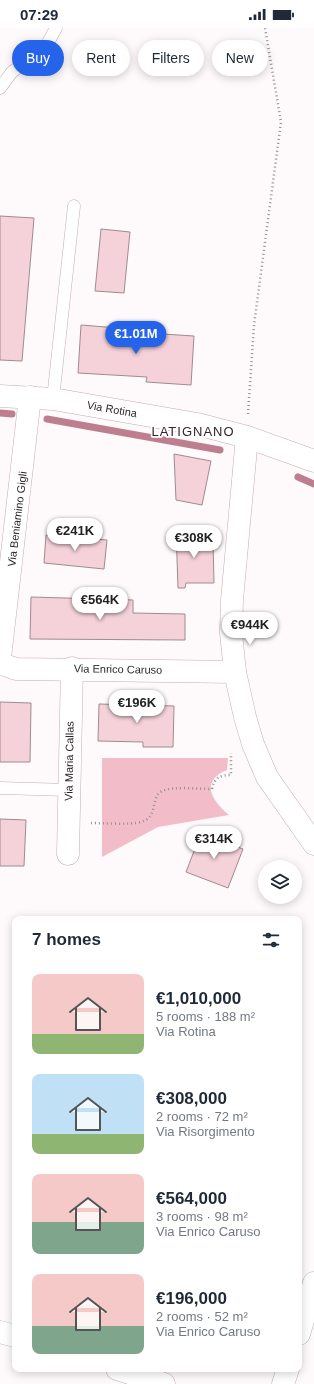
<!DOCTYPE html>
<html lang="en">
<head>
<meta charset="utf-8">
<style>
  body { margin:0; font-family:Helvetica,sans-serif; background:#f6f6f7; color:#1f2937; height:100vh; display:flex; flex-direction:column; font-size:15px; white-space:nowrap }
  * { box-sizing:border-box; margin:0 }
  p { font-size:13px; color:#747a83 }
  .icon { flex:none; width:22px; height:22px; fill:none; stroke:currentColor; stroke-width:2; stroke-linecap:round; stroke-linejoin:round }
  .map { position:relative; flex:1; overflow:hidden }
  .sheet { position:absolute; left:12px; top:888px; width:290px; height:456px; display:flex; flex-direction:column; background:#fff; border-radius:8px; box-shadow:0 2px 10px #0003 }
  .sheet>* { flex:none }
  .guide { position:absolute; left:12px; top:12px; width:290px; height:36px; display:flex; gap:8px }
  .controls { position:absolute; left:258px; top:832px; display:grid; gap:8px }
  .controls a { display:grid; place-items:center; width:44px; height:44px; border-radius:50%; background:#fff; box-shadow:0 2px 10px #0003; font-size:20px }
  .price { position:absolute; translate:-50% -34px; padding:0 9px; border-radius:14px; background:#fff; color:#222; font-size:13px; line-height:26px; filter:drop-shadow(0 1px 2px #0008) }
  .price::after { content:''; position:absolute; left:50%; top:24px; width:12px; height:9px; margin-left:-6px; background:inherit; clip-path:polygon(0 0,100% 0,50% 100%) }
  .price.active { background:#2563eb; color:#fff }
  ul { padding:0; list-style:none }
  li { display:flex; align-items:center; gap:12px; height:100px; padding:0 20px }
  li span { display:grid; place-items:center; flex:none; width:112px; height:80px; border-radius:8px; color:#555 }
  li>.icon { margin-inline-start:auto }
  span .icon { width:48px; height:48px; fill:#fffc; stroke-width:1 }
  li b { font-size:17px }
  h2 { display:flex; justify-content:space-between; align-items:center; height:48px; padding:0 20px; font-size:17px }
  .tag { padding:0 14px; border-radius:18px; background:#fff; box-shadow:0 2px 10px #0003; font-size:14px; line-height:36px }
  .tag.active { background:#2563eb; color:#fff }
  .status { display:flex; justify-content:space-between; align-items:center; height:28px; padding:0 20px; background:#fff; direction:ltr }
  .status svg { height:11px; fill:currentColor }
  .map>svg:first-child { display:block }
  .green { fill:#f3bcc9 }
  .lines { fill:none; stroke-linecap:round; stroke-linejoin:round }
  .stream { stroke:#bd7f90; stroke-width:7 }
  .building { fill:#f5d1d9; stroke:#a08b90 }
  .service-casing { stroke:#c3adb2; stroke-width:13 }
  .minor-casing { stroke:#c3adb2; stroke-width:23 }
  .path { stroke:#968f91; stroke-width:2.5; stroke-dasharray:1 3; stroke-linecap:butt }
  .service { stroke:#fff; stroke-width:12 }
  .minor { stroke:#fff; stroke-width:22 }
  .labels { text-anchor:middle; stroke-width:3.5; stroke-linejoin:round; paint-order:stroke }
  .street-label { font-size:11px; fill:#2f2729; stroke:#fff }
  .quarter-label { font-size:13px; letter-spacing:1px; fill:#352428; stroke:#fff }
</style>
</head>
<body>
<div class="status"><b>07:29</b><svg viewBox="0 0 49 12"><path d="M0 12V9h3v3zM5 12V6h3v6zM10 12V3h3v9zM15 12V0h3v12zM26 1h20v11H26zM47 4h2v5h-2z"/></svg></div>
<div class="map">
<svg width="314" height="1356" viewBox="0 0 314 1356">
  <rect width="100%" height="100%" fill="#fef9fa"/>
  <path class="green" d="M102 730H228L227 742C200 753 211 772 229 787L158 799 102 829Z"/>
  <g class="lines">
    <g class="stream">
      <polyline points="0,385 12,386"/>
      <polyline points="47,391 220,422"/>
      <polyline points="298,449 314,456"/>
    </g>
  </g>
  <g class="building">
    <polygon points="0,188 34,190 22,333 0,332"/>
    <polygon points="101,201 130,204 124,265 95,263"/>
    <polygon points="81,297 131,301 131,304 194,308 191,357 146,354 147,349 78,345"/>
    <polygon points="174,426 211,433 202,477 176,472"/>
    <polygon points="176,501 197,503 195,513 213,513 214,555 186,555 185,560 178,560"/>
    <polygon points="46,507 107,512 104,541 44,535"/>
    <polygon points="31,569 133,572 133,585 185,586 185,612 30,611"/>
    <polygon points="0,674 31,675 30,734 0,734"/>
    <polygon points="99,676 174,678 173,719 143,719 143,714 98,713"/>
    <polygon points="0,791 26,792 24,838 0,838"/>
    <polygon points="201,805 243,821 228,860 186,844"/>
  </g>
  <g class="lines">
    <defs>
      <g id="service">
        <polyline points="0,60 12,44 45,20 56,0"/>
        <polyline points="53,371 74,178"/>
        <polyline points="0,760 69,762"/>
      </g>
      <g id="minor">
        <polyline points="0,368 53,371 197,396 247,409 314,433"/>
        <polyline points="30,369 0,630 2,636 16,641 235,644"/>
        <polyline points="247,409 232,572 231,605 235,644 245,689 253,716 267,749 314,816"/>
        <polyline points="68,826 72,640"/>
        <polyline points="0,1304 15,1308"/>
        <polyline points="299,1306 314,1255"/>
        <polyline points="117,1341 164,1356"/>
        <polyline points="283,1356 288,1341"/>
      </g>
    </defs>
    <use href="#service" class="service-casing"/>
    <use href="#minor" class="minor-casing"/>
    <g class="path">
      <polyline points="248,386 254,297 281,94 265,0"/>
      <path d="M91 795C103 795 130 797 141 794 159 789 150 769 162 763 173 758 199 761 212 761 214 750 220 747 231 747V725"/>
    </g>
    <use href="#service" class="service"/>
    <use href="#minor" class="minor"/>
  </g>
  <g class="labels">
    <g class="street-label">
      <text transform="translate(112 381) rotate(10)" y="4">Via Rotina</text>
      <text transform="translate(17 491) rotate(-83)" y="4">Via Beniamino Gigli</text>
      <text transform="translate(118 641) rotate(1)" y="4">Via Enrico Caruso</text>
      <text transform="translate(69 733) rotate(-89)" y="4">Via Maria Callas</text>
    </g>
    <g class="quarter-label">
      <text x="193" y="408">LATIGNANO</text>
    </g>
  </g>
</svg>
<div class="controls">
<a><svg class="icon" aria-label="layers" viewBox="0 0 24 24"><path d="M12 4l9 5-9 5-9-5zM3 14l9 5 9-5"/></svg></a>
</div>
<b class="price active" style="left:136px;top:327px">€1.01M</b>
<b class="price" style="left:75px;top:524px">€241K</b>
<b class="price" style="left:194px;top:531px">€308K</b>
<b class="price" style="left:100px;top:593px">€564K</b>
<b class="price" style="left:250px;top:618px">€944K</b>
<b class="price" style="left:137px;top:696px">€196K</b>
<b class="price" style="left:214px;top:832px">€314K</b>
<div class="guide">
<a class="tag active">Buy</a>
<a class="tag">Rent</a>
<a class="tag">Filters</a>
<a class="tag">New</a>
</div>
<section class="sheet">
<h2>7 homes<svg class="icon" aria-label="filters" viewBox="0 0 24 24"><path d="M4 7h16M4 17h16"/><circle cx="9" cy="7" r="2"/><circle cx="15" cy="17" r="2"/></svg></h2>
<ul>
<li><span style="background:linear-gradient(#f6c9c9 75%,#8fb573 0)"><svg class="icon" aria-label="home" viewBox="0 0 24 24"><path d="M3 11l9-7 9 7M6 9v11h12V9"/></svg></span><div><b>€1,010,000</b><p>5 rooms · 188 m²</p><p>Via Rotina</p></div></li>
<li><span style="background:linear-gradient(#bfe0f5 75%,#8fb573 0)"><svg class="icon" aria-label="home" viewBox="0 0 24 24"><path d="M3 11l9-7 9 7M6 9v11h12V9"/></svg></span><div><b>€308,000</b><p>2 rooms · 72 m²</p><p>Via Risorgimento</p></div></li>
<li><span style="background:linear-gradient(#f6c9c9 60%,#7fa58c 0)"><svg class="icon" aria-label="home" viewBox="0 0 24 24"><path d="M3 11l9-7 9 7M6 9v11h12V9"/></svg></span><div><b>€564,000</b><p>3 rooms · 98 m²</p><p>Via Enrico Caruso</p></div></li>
<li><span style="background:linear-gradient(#f6c9c9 65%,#7fa58c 0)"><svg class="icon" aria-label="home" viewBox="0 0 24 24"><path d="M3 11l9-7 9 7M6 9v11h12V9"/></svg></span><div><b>€196,000</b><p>2 rooms · 52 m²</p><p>Via Enrico Caruso</p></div></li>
</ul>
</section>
</div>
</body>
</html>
